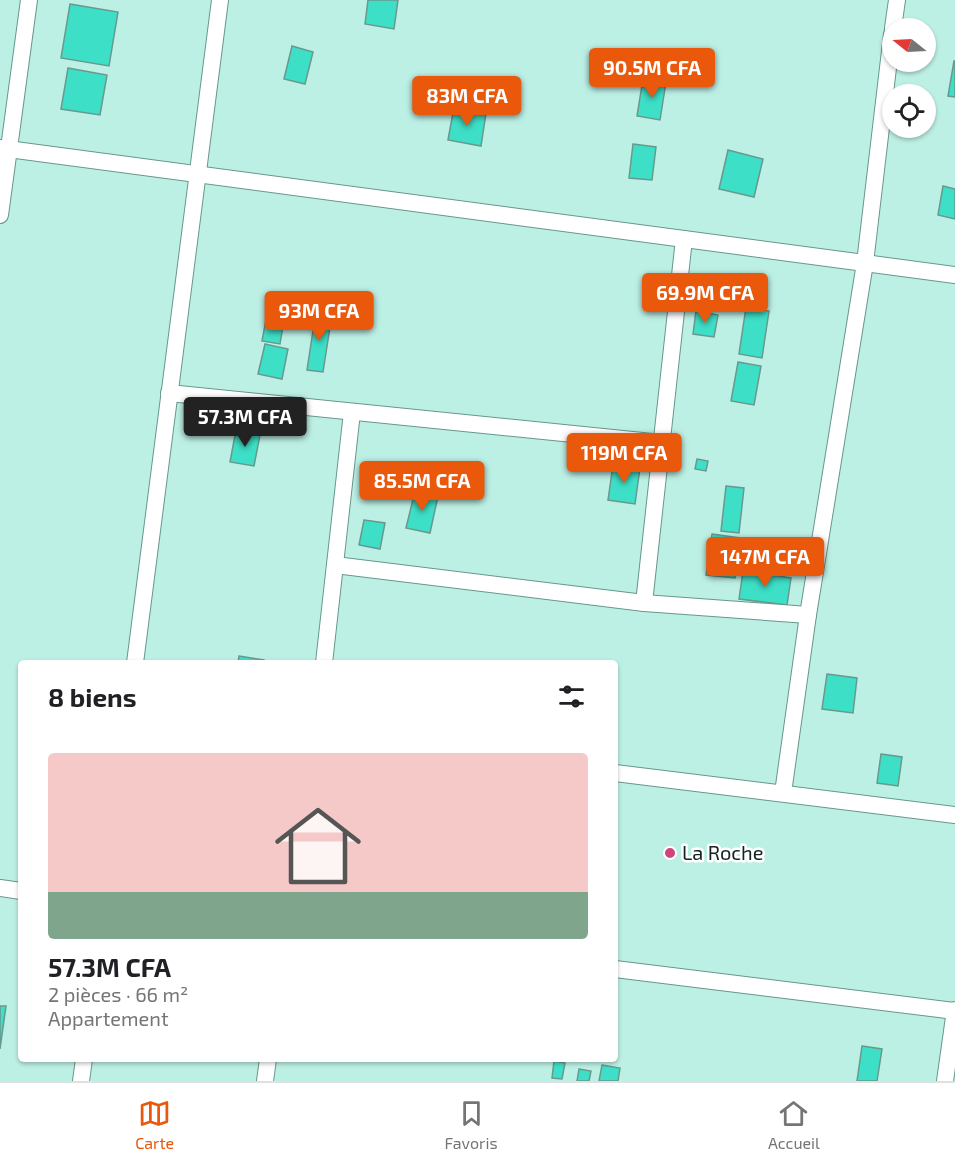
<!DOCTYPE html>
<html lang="fr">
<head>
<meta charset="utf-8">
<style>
  body { margin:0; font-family:"Exo 2",sans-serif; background:#f2f2f2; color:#202124; height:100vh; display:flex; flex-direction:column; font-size:22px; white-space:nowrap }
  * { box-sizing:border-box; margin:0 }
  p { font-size:20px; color:#757577 }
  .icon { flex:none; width:33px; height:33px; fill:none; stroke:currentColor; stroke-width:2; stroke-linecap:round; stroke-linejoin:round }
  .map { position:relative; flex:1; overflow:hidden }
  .panel { position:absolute; left:18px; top:660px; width:600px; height:402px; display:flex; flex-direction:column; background:#fff; border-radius:6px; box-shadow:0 2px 4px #0004 }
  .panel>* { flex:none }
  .needle { width:39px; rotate:288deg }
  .fabs { position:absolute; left:882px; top:18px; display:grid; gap:12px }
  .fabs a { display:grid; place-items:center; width:54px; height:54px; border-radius:50%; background:#fff; box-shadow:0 2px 4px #0004; font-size:30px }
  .price { position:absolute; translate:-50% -51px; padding:0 14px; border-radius:6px; background:#ea580c; color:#fff; font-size:20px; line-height:39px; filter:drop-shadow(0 2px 3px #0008) }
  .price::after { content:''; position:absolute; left:50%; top:36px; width:18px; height:14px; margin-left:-9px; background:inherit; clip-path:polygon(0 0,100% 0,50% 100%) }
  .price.current { background:#222; color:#fff }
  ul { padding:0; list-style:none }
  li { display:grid; align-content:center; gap:12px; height:318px; padding:0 30px }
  li span { display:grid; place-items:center; height:186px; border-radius:6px; color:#555 }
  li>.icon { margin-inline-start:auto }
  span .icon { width:108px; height:108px; fill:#fffc; stroke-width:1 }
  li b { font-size:26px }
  h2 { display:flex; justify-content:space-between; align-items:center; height:72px; padding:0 30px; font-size:26px }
  .tabs { display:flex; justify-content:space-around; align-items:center; height:84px; border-top:2px solid #e0e0e0; background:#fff; font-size:16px; color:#757577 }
  .tabs a { display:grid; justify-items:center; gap:3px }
  .tabs .current { color:#ea580c }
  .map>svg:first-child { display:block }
  .building { fill:#3edfc7; stroke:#68998f; stroke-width:1.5 }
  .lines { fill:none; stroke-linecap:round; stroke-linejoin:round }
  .minor-casing { stroke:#66978d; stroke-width:18 }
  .minor { stroke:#fff; stroke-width:16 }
  .poi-dot { fill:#cf447a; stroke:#fff; stroke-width:2 }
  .labels { text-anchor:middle; stroke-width:5; stroke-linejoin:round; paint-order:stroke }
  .poi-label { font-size:20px; fill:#102420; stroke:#fff; text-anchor:start }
</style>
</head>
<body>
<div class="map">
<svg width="955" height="1081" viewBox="0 0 955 1081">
  <rect width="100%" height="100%" fill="#bdf0e5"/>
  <g class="building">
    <polygon points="368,0 398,0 394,29 365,24"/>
    <polygon points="70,4 118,12 109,66 61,58"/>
    <polygon points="292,46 313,52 305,84 284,79"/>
    <polygon points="954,61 955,61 955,97 948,96"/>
    <polygon points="68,68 107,75 100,115 61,109"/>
    <polygon points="643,79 666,82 660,120 637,116"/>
    <polygon points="454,107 486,113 481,146 448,140"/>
    <polygon points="633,144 656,147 652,180 629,178"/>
    <polygon points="728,150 763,159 754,197 719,189"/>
    <polygon points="943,186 955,189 955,219 938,215"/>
    <polygon points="269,304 286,308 280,344 262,341"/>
    <polygon points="746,307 769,311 762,358 739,354"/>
    <polygon points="316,311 332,314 323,372 307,370"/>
    <polygon points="696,311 718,315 714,337 693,334"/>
    <polygon points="265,344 288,349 282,379 258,374"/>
    <polygon points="738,362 761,366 754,405 731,401"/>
    <polygon points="192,401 202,404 199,416 188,413"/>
    <polygon points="250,408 267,411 265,422 248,420"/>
    <polygon points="236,430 260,435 254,466 230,462"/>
    <polygon points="697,459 708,461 706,471 695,469"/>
    <polygon points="613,465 640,468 635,504 608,500"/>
    <polygon points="726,486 744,488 739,533 721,531"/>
    <polygon points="415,491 438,496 430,533 406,528"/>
    <polygon points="364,520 385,523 380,549 359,545"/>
    <polygon points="712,534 740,538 735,578 706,575"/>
    <polygon points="743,571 791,578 787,605 739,599"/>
    <polygon points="239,656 264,660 264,663 238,663"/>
    <polygon points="827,674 857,678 853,713 822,709"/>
    <polygon points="881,754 902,757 898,786 877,783"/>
    <polygon points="0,1006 6,1006 0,1049"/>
    <polygon points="862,1046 882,1049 877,1081 857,1081"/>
    <polygon points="554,1061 565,1063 562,1079 552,1078"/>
    <polygon points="602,1065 620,1068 618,1081 599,1081"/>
    <polygon points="579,1069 591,1071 589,1081 577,1081"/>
  </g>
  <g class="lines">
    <defs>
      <g id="minor">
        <polyline points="893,28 897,0"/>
        <polyline points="0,148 955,275"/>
        <polyline points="0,215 29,0"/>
        <polyline points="169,393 662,443"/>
        <polyline points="335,565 644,603 808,615"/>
        <polyline points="644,603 684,239"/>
        <polyline points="135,663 220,0"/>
        <polyline points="324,663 352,412"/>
        <polyline points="615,773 955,815"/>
        <polyline points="783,793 808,615 865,263 892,34"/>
        <polyline points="0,888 21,891"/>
        <polyline points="615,969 955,1011"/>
        <polyline points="81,1081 84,1059"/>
        <polyline points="265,1081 268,1059"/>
        <polyline points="945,1081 955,1010"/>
      </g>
    </defs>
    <use href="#minor" class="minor-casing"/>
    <use href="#minor" class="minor"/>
  </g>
  <circle class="poi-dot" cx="670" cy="853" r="6"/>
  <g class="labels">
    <g class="poi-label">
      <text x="682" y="860">La Roche</text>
    </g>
  </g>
</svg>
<div class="fabs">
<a><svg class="needle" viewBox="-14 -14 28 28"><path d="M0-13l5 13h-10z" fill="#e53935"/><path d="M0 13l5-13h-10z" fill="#757577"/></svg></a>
<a><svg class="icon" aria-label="locate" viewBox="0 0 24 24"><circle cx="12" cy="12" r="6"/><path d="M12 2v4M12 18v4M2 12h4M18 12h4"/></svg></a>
</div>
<b class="price" style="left:652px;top:99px">90.5M CFA</b>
<b class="price" style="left:467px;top:127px">83M CFA</b>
<b class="price" style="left:705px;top:324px">69.9M CFA</b>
<b class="price" style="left:319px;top:342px">93M CFA</b>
<b class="price current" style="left:245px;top:448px">57.3M CFA</b>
<b class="price" style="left:624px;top:484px">119M CFA</b>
<b class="price" style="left:422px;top:512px">85.5M CFA</b>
<b class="price" style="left:765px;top:588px">147M CFA</b>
<section class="panel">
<h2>8 biens<svg class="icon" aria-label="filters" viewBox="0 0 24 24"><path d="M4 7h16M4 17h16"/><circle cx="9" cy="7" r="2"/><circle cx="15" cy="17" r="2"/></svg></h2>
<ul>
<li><span style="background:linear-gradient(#f6c9c9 75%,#7fa58c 0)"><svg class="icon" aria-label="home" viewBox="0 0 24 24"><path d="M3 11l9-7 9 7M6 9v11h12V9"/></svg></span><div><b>57.3M CFA</b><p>2 pièces · 66 m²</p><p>Appartement</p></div></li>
</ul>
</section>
</div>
<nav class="tabs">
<a class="current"><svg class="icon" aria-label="map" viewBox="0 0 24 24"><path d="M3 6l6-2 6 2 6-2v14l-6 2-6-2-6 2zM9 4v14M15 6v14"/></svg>Carte</a>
<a><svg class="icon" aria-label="saved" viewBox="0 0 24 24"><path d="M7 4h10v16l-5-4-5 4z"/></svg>Favoris</a>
<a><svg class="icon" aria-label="home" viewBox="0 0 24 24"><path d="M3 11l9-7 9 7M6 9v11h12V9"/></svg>Accueil</a>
</nav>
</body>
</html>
